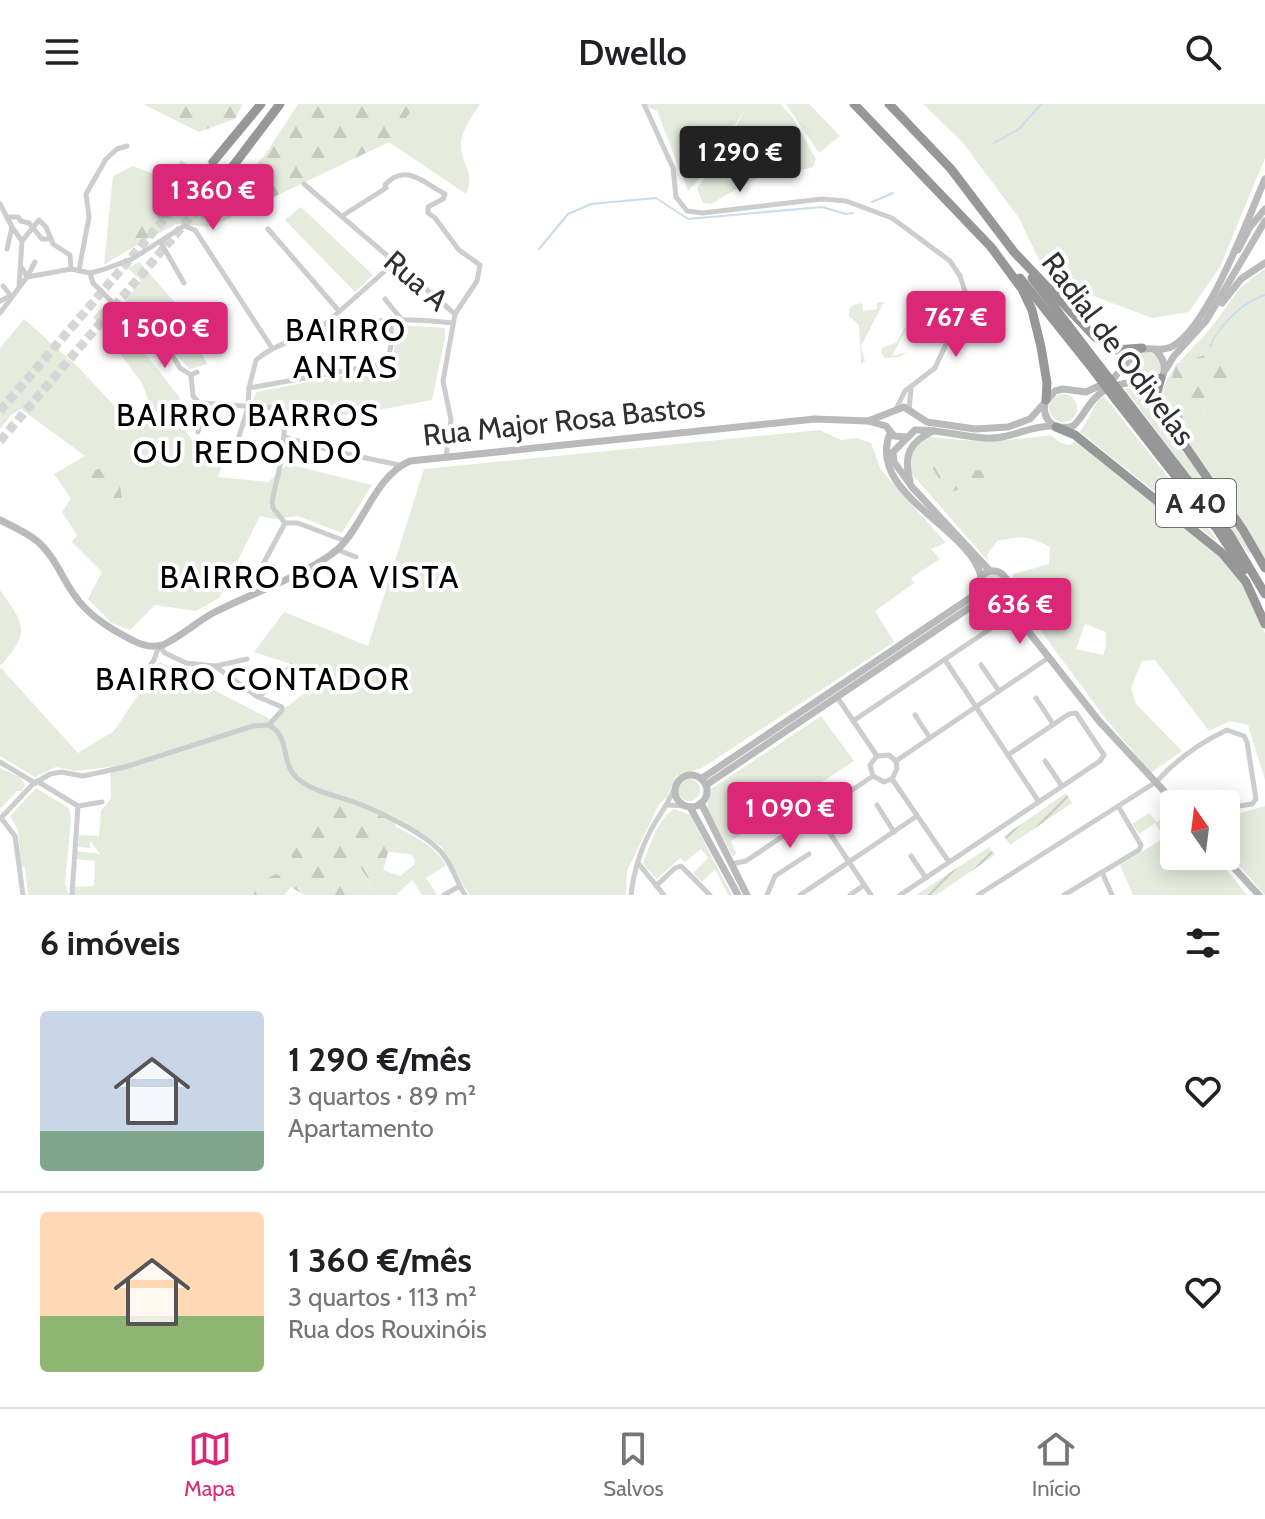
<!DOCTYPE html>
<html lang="pt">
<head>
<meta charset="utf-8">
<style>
  body { margin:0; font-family:Cabin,sans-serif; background:#f6f6f6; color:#202124; height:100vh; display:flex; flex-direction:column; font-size:30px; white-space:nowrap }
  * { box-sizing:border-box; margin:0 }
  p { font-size:26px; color:#757577 }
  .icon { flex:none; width:44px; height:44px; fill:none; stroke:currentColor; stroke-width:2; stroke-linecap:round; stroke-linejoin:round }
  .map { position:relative; height:791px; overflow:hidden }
  .side { display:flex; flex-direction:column; background:#fff; flex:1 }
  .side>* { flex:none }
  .needle { width:52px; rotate:346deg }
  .tools { position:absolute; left:1160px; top:686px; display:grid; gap:16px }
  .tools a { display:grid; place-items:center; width:80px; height:80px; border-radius:8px; background:#fff; box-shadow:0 4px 20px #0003; font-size:40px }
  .price { position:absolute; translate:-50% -68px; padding:0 18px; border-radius:8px; background:#db2777; color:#fff; font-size:26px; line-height:52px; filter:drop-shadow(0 2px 4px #0008) }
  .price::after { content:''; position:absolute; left:50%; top:48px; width:24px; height:18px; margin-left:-12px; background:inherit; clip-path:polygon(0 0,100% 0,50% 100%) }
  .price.active { background:#222; color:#fff }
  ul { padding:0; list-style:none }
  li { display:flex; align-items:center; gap:24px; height:200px; padding:0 40px }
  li+li { border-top:2px solid #e0e0e0 }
  li span { display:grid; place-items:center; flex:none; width:224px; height:160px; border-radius:8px; color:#555 }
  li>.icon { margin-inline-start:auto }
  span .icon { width:96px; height:96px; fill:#fffc; stroke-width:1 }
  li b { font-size:34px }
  h2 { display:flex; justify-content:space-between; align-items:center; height:96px; padding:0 40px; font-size:34px }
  header { display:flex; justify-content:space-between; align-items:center; height:104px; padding:0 40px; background:#fff; font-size:36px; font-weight:600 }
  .tab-bar { display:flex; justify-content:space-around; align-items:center; height:112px; border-top:2px solid #e0e0e0; background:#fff; font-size:22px; color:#757577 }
  .tab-bar a { display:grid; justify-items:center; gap:4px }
  .tab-bar .active { color:#db2777 }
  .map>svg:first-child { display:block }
  .green { fill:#e5ecde; fill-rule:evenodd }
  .forest { fill:url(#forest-firs) }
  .garden { fill:url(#garden-furrows) }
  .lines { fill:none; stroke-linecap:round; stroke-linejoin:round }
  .stream { stroke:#cbdceb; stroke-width:2 }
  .highway-tunnel { stroke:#d6d6d6; stroke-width:9; stroke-dasharray:9 4.5; stroke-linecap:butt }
  .street { stroke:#cdcdcd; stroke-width:5 }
  .secondary { stroke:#bababa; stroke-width:7 }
  .highway { stroke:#979797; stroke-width:9 }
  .highway-bridge { stroke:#979797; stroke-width:9 }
  .labels { text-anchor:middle; stroke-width:8; stroke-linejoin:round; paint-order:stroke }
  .shield { fill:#fff; stroke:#6e6e6e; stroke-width:2 }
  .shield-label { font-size:28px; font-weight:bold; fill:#303030 }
  .street-label { font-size:30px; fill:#303030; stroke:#fff }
  .neighbourhood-label { font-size:32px; letter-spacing:2px; fill:#000; stroke:#fff }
</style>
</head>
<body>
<header><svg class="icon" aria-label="menu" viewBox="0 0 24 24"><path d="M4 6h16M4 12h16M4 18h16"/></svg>Dwello<svg class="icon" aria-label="search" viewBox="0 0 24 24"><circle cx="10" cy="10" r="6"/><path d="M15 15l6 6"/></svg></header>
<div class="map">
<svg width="1265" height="791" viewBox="0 0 1265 791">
  <defs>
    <pattern id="forest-firs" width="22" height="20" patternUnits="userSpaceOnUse" patternTransform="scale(2)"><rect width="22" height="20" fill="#e5ecde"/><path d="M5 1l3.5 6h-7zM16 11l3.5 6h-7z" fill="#c5cbbf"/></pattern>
    <pattern id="garden-furrows" width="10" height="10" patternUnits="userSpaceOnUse" patternTransform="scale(2)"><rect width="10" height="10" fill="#e5ecde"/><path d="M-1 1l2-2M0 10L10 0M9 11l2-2" fill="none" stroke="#c5cbbf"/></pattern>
  </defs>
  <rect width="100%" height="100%" fill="#fff"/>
  <g class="green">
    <polygon points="298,0 315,0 263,54"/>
    <path d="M416 0H480C473 10 461 28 461 41 461 61 476 67 466 90L389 38Z"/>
    <path d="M641 0H780L793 14 816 55 813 63C800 67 787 66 775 69 750 75 732 88 711 100L703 99 697 85 732 31 744 7 703 71 688 87 657 7Z"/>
    <polygon points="786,0 809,0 840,32 819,49"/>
    <polygon points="923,0 1265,0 1265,54 1220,163 1189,208 1152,214 1059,179 1040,158 1019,114 963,39"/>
    <polygon points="133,62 169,76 123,149 104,161 113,72"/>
    <polygon points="301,103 373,171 355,188 285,116"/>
    <polygon points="139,158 179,203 207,260 190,265 158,233 144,248 180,294 163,326 176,315 194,338 227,348 218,373 268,378 288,360 372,381 342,429 298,412 275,415 260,412 219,494 196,507 155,501 130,526 112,519 88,495 102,468 72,438 77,431 62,408 71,395 54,370 85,352 21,305 11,311 0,325 0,244 24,215 79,264 137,326 155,315 142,279 93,213 105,202 116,210 141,177 128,164"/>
    <path d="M1265 165V455L1247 424 1164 302 1160 293C1168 265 1189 249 1207 228 1230 202 1233 185 1265 165ZM1205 251 1211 285 1207 292 1204 312 1176 260Z"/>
    <polygon points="916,193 926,197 928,205 926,209 912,214 892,252 907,248 899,253 885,254 881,249 882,244 897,238 920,199 919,196 907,199"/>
    <polygon points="877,198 884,198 861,242 865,257 861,260 859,221 849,212 849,206 853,201 862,199 863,207 877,205"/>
    <path d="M396 221 445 224V234L432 296C403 301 318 320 295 311 280 306 269 301 253 297L256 288 386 263 393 260Z"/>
    <circle cx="1146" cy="263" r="15"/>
    <polygon points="1124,284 1145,288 1253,447 1249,450"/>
    <circle cx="1063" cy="304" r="14"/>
    <polygon points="1104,292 1216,434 1215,436 1080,328 1099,295"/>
    <polygon points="819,326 841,336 857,334 871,339 881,366 946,439 931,445 940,455 911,474 914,479 875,507 894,538 702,664 676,672 667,693 659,700 627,767 626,791 469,791 441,742 397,715 300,763 291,778 255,781 254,791 74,791 74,783 94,782 95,757 76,755 77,747 100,750 90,737 90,744 78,743 79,731 99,732 101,707 111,694 110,663 75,667 56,663 35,673 0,652 0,563 78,649 114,627 160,558 270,615 328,572 254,548 284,508 368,542 424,365"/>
    <path d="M1050 331 1061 339 1070 341 1076 336 1214 447 1236 469 1243 481 1265 529V676L1248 621 1230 617 1209 627 1155 556 1142 557 1131 584 1136 600 1182 647 1151 669 1105 614 1013 489V470L1049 460 1050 443C1027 431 1022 432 997 437L987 451 988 457 911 369V351L917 339 954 367 926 332C971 339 1005 338 1050 331ZM1085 520 1106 528V542L1103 551 1076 545Z"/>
    <circle cx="994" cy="481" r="12"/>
    <path d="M0 486C24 520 32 528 0 562Z"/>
    <polygon points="821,612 854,657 731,737 736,749 733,753 707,704 711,685"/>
    <polygon points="0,664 20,673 25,681 22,687 17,687 0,705"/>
    <circle cx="689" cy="686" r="11"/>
    <polygon points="36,684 69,704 71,716 65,780 69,791 28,791 25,763 21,763 18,726 10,712"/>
    <polygon points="1265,702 1265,791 1226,747 1226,713"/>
    <path d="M674 705 690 711 732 791H728L715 765 702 778 693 769 708 754 701 745 685 758 680 754 657 775 643 760C650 742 657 716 674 705Z"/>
    <polygon points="1174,707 1174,722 1162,730 1155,719 1139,730 1132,720 1149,709 1157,718"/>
    <path d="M395 722C415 733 434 741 446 761L426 774 437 791H422L412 776 396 791H346L340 780 360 763 368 775 370 786 380 778 383 766 400 772 414 761 415 756 411 750 388 748Z"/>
    <polygon points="1174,728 1174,752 1215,752 1247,791 1133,791 1120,761"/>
  </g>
  <g class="forest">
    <polygon points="143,0 243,0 235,15 199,28"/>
    <polygon points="315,0 416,0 389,38 211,123 176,120 123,149 181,56 220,83 232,85"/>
    <path d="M1204 241 1216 242 1239 267 1238 270C1215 283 1208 283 1204 312L1242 319V323L1186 321C1163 291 1166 295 1176 260L1205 251Z"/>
    <polygon points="926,332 954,367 984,366 985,377 948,389 917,339"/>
    <polygon points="104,363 119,371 126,429 83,370"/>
    <polygon points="328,694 356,694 397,715 380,778 370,787 368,775 360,763 340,780 346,791 304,791 291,783 284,791 254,791 255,781 276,770 291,777 300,763 291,752"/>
  </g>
  <g class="garden">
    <polygon points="1066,689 1072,699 1010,741 1004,732"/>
    <polygon points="989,743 995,751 936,791 916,791"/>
  </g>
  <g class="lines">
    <g class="stream">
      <polyline points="994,39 1019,25 1041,0"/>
      <polyline points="872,98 893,89"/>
      <polyline points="539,145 568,110 591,100 656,94 688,115 822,103 846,110 853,109"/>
      <path d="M1210 242C1221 220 1242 198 1265 191"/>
    </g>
    <g class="highway-tunnel">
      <polyline points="0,307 213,58"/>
      <polyline points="0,337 227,70"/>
    </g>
    <g class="street">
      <polyline points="644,0 673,64 676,93 687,107 703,109 822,95 846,97 892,114 950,157 960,172 965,187 963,203 935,264 905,287 897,303"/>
      <polyline points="304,80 455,210 443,277 451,316 446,353"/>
      <polyline points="0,100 12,123 22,137 19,183"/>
      <path d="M342 112 386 84 385 81C405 58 424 79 445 90L443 95 428 103V109L435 114 459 146 480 161 477 177 455 210"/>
      <polyline points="7,113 18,113 21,117 29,119 42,135 51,135 53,140 70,151 71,165"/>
      <polyline points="268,125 339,207"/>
      <polyline points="22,137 39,116 46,123 51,135"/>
      <polyline points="161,139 184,179"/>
      <polyline points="7,145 12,123"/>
      <polyline points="22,164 27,173 71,165 90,169 102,166 132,155 184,122 195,126 272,244"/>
      <polyline points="79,166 89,113 86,90 106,55 117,45 127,42"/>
      <polyline points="90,169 93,179 110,196 138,223 170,247 180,264 191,271 197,268"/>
      <polyline points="3,182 11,192"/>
      <polyline points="385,195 402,216"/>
      <polyline points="0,197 10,192"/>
      <polyline points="0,209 27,173 35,158"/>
      <polyline points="314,230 394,159"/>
      <polyline points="191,271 193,292 199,299 274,304 285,318 282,353 272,397 273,404 285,419 261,464 256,488"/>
      <path d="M249 284 256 256C283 232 355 218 391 216 412 215 433 217 453 219"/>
      <polyline points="909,305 911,285"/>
      <polyline points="198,328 205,300"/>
      <polyline points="284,333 333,347 399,361"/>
      <path d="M235 346 248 303 249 284 383 260C394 248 391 232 391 216"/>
      <polyline points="285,419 298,419 345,437"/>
      <polyline points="338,446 356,453"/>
      <polyline points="945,556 1039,698"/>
      <polyline points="981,561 999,587"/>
      <polyline points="216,562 247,555"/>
      <polyline points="132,587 154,556 159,542 165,549 186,559 215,562 256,592 282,603 282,606 269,621"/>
      <polyline points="259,593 291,562"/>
      <polyline points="837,593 877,652"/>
      <polyline points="1036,594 1053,620"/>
      <polyline points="915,611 930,634"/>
      <polyline points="853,617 993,523"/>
      <polyline points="877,652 889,651 896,657"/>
      <polyline points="896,657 1048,554"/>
      <polyline points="1045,657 1062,682"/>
      <polyline points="0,658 35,679"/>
      <polyline points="873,672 884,678 892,675 897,665 896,657"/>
      <polyline points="873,672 870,661 877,652"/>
      <polyline points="892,675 949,758"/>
      <polyline points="37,677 78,702 72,791"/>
      <polyline points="668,701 685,702"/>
      <polyline points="877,701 894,728"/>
      <polyline points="78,702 102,698"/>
      <polyline points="817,710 871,791"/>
      <polyline points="1,714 15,732 23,791"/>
      <path d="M0 715 32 681 50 670 61 668 83 672 125 663 253 622 269 621C291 633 280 659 297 674 313 688 335 691 354 698 378 707 424 729 441 748 452 760 456 777 465 791"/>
      <polyline points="911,752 926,774"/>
      <polyline points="638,759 664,791"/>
      <polyline points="732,760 746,757 873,672"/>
      <polyline points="1102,768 1112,791"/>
      <polyline points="656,782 675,764 681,762 710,791"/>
      <polyline points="444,791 460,782"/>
      <path d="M631 791C634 765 642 740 656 717 664 705 670 696 675 683"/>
      <polyline points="767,791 775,772 809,750"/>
      <polyline points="800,791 917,712"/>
      <polyline points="850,791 864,781"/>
      <polyline points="900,791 1100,657 1104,651 1076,609 1069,610 1008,651"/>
      <path d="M978 791 1156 678C1177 655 1199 639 1227 626L1244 632 1247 638 1256 695 1252 700 1226 704"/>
      <polyline points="1064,791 1139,746 1141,741 1118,702"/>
    </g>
    <g class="secondary">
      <polyline points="1238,146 1250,123 1265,105"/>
      <polyline points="1222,199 1241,175 1265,159"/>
      <polyline points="1166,265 1174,252 1206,217 1265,117"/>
      <path d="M1045 299C1042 317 1055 327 1073 322 1085 312 1088 297 1102 288 1111 283 1121 278 1132 279 1139 280 1144 283 1151 281 1169 276 1167 256 1155 246"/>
      <path d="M868 317 904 303 927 318 975 325 1008 323 1030 315 1055 287 1063 285 1086 288 1112 276 1138 246C1150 242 1162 249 1173 242 1210 220 1247 116 1265 75"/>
      <path d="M890 329C866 390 968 422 981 472"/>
      <path d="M910 377C903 352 909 338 933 327"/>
      <path d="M0 416C12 422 26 428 37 437 54 451 62 474 75 492 88 511 112 526 132 536 141 541 152 544 162 541 176 536 198 517 213 509 249 490 309 470 338 445 365 419 375 372 410 357L815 315 868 317 886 322 894 332 906 333"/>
      <circle cx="993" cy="482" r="15"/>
      <path d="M990 467 912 383 894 358 893 348 915 326C939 325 962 333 985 334 1009 336 1030 321 1054 322"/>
      <polyline points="1002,494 1099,617 1176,700"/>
      <circle cx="691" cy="687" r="16"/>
      <polyline points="701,675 979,488"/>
      <polyline points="706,681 984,494"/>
      <polyline points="701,699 747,791"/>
      <polyline points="690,703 738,791"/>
      <polyline points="1223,752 1259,791"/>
    </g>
    <g class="highway">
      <polyline points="854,0 991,143 1022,185 1032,206 1041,243 1047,279 1046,296"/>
      <polyline points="889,0 951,65 1014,148 1095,233 1116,246 1142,244"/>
      <polyline points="213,58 261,0"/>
      <polyline points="227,70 280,0"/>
      <polyline points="1020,174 1095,268"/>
      <polyline points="1032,174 1101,264"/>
      <polyline points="1161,274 1156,291 1162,308 1243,426 1265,464"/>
      <polyline points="1123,292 1230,431 1265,490"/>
      <polyline points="1116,296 1217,425 1244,466"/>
      <polyline points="1056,323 1075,331 1222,449 1246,478 1265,520"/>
    </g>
    <g class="highway-bridge">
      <polyline points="1101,264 1123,292"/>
      <polyline points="1095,268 1116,296"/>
    </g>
  </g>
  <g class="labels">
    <rect class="shield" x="1156" y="375" width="80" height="48" rx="6"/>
    <g class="shield-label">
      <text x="1196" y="409">A 40</text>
    </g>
    <g class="street-label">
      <text transform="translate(416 177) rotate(41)" y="10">Rua A</text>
      <text transform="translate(1118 245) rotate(53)" y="10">Radial de Odivelas</text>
      <text transform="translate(564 317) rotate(-6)" y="10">Rua Major Rosa Bastos</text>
    </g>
    <g class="neighbourhood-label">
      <text x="346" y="237">BAIRRO<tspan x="346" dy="37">ANTAS</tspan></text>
      <text x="248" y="322">BAIRRO BARROS<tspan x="248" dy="37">OU REDONDO</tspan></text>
      <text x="310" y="484">BAIRRO BOA VISTA</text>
      <text x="253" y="586">BAIRRO CONTADOR</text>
    </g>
  </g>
</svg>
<div class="tools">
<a><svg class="needle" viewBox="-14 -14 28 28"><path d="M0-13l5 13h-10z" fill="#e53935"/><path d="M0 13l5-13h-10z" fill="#757577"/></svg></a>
</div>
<b class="price active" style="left:740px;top:90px">1 290 €</b>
<b class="price" style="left:213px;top:128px">1 360 €</b>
<b class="price" style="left:956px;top:255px">767 €</b>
<b class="price" style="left:165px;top:266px">1 500 €</b>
<b class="price" style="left:1020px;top:542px">636 €</b>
<b class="price" style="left:790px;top:746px">1 090 €</b>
</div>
<section class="side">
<h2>6 imóveis<svg class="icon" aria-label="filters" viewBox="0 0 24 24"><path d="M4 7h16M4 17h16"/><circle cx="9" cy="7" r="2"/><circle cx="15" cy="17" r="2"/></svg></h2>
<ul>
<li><span style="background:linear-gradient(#c9d6e8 75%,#7fa58c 0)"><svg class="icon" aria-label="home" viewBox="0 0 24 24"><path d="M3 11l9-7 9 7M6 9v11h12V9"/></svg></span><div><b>1 290 €/mês</b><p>3 quartos · 89 m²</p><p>Apartamento</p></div><svg class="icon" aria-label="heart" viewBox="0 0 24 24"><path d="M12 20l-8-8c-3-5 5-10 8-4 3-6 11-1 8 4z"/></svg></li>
<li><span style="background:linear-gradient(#ffd9b3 65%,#8fb573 0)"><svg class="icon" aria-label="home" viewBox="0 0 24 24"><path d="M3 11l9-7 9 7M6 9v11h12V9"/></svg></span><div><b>1 360 €/mês</b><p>3 quartos · 113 m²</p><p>Rua dos Rouxinóis</p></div><svg class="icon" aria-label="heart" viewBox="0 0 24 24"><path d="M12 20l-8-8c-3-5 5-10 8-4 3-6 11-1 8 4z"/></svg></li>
</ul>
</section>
<nav class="tab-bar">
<a class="active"><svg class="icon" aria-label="map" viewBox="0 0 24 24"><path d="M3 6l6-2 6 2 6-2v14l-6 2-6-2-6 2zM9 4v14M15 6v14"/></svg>Mapa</a>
<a><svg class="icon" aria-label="saved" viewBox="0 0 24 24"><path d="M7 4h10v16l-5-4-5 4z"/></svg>Salvos</a>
<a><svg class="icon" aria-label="home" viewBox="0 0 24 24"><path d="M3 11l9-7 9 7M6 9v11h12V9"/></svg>Início</a>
</nav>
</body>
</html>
